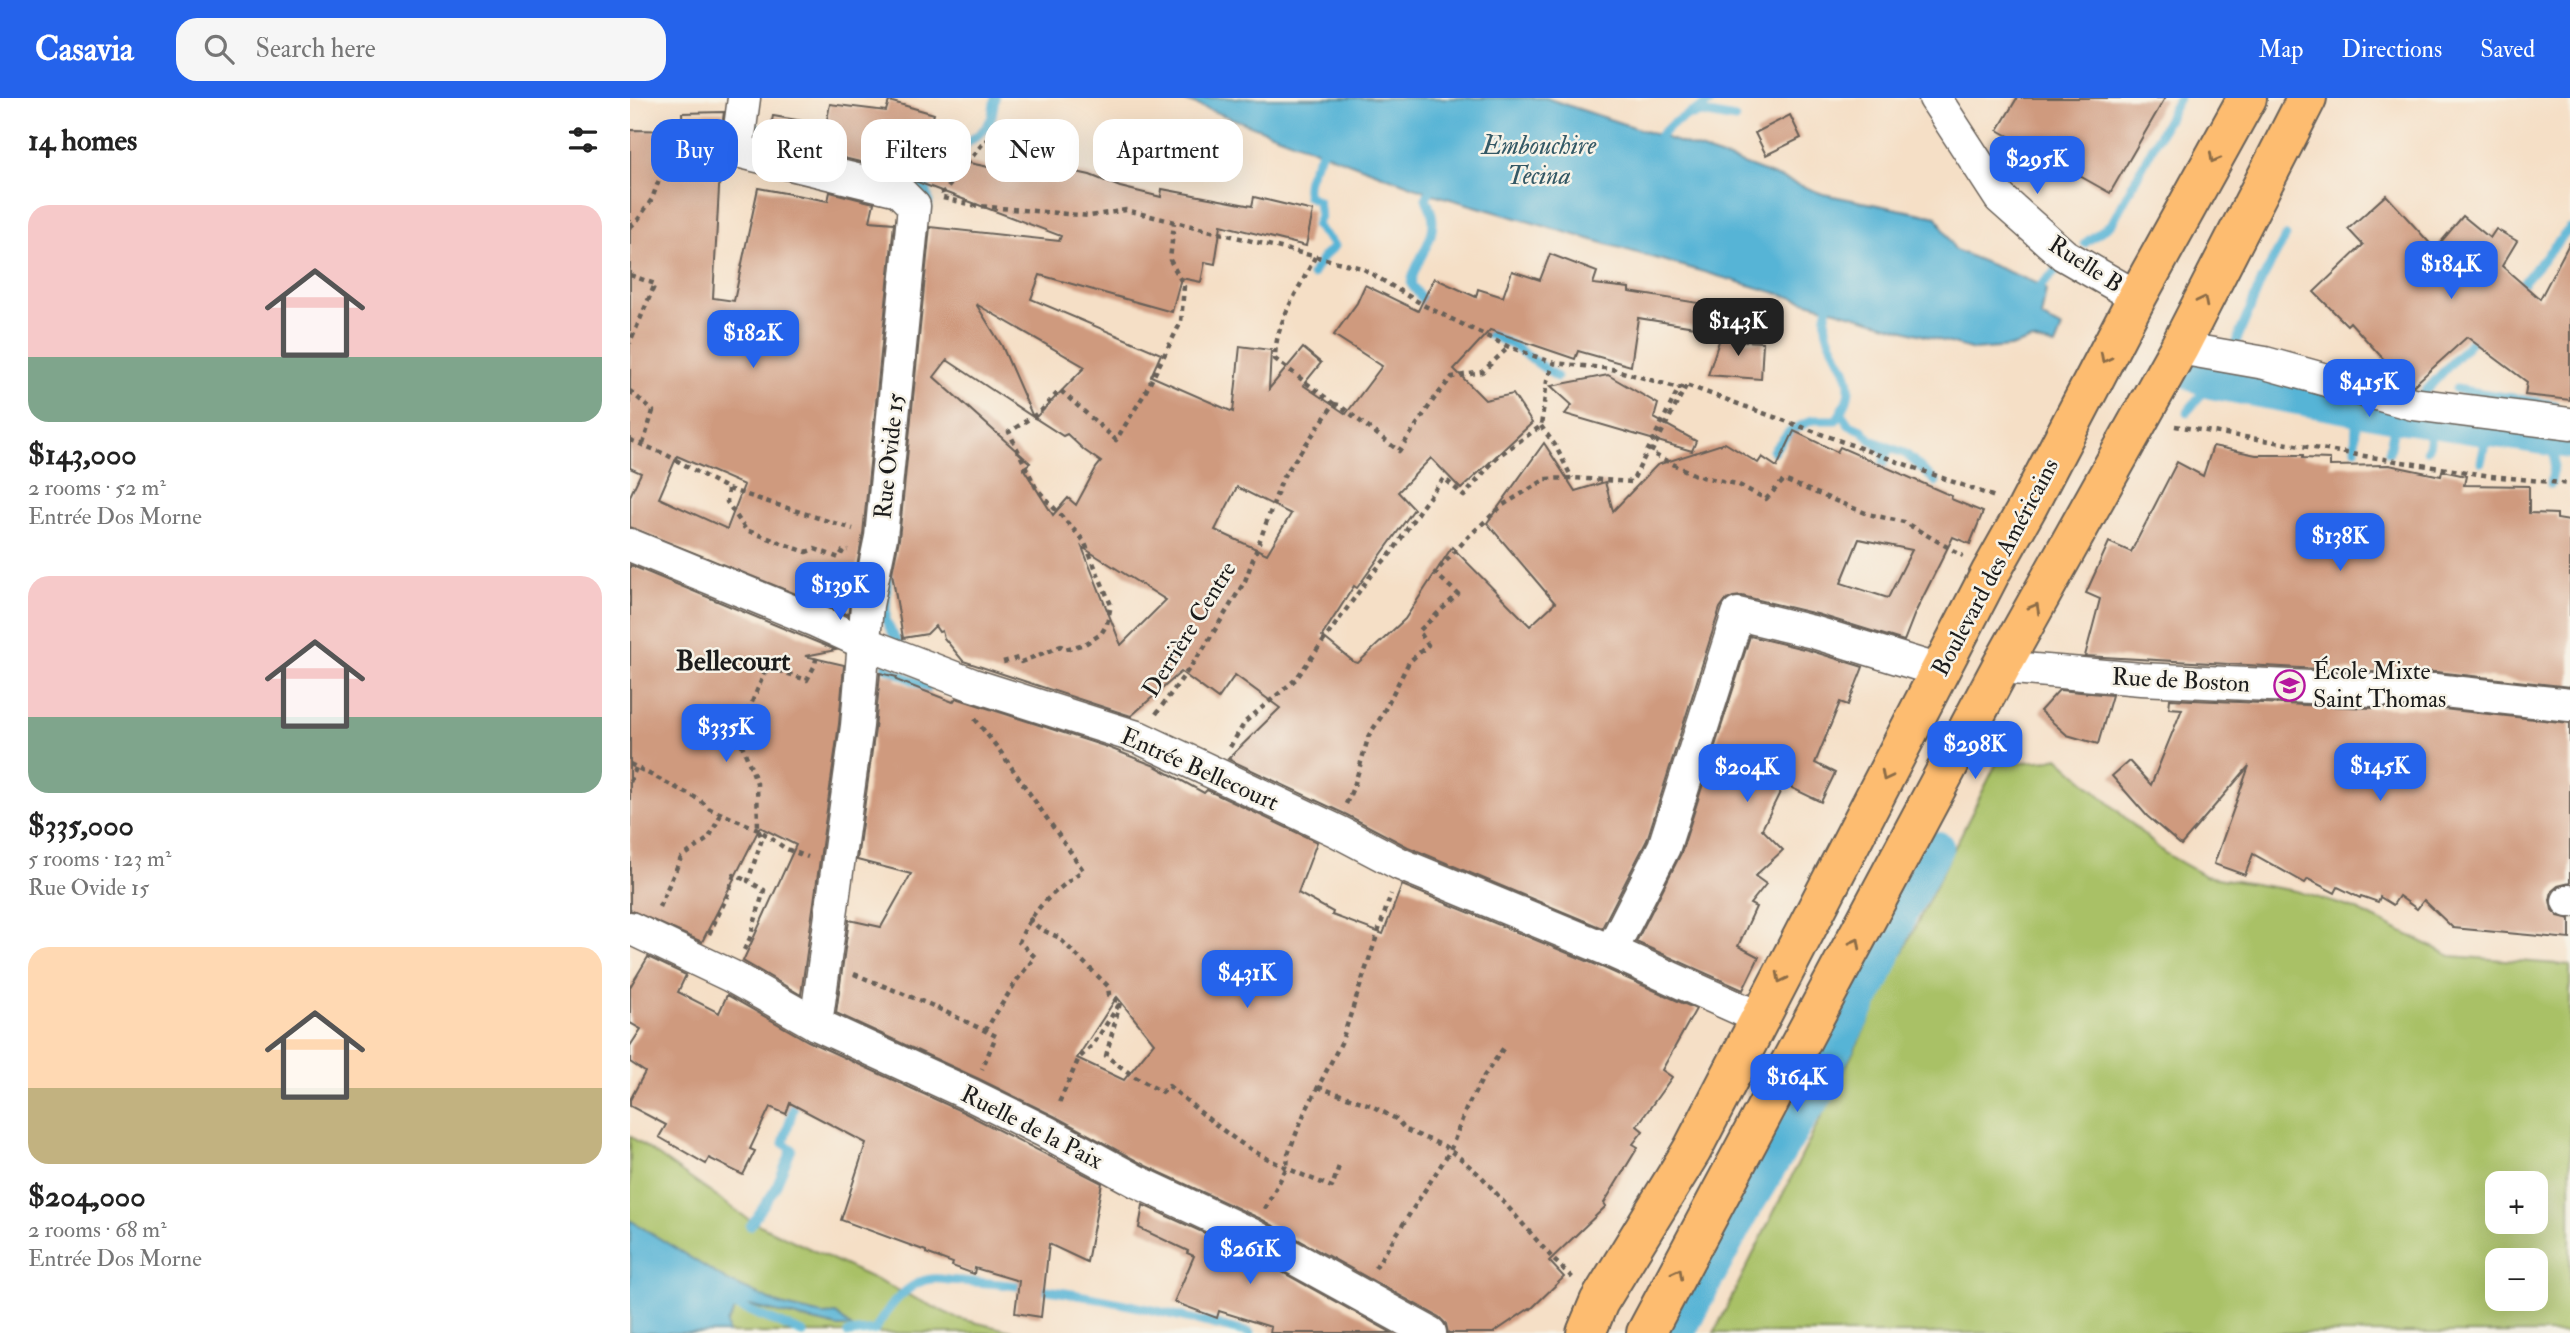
<!DOCTYPE html>
<html lang="en">
<head>
<meta charset="utf-8">
<style>
  body { margin:0; font-family:"IM FELL Double Pica",serif; background:#f6f6f6; color:#222; height:100vh; display:flex; flex-direction:column; font-size:26px; white-space:nowrap }
  * { box-sizing:border-box; margin:0 }
  p { font-size:23px; color:#767676 }
  .icon { flex:none; width:38px; height:38px; fill:none; stroke:currentColor; stroke-width:2; stroke-linecap:round; stroke-linejoin:round }
  .map { position:relative; flex:1; overflow:hidden }
  .drawer { display:flex; flex-direction:column; background:#fff; width:630px }
  .drawer>* { flex:none }
  .top-card { position:absolute; left:21px; top:21px; width:665px; height:63px; display:flex; gap:14px }
  .buttons { position:absolute; left:1855px; top:1073px; display:grid; gap:14px }
  .buttons a { display:grid; place-items:center; width:63px; height:63px; border-radius:14px; background:#fff; box-shadow:0 7px 28px #0002; font-size:35px }
  .price { position:absolute; translate:-50% -60px; padding:0 16px; border-radius:14px; background:#2563eb; color:#fff; font-size:23px; line-height:46px; filter:drop-shadow(0 2px 4px #0008) }
  .price::after { content:''; position:absolute; left:50%; top:42px; width:21px; height:16px; margin-left:-10px; background:inherit; clip-path:polygon(0 0,100% 0,50% 100%) }
  .price.active { background:#222; color:#fff }
  ul { padding:0; list-style:none }
  li { display:grid; align-content:center; gap:14px; height:371px; padding:0 28px }
  li span { display:grid; place-items:center; height:217px; border-radius:21px; color:#555 }
  li>.icon { margin-inline-start:auto }
  span .icon { width:126px; height:126px; fill:#fffc; stroke-width:1 }
  li b { font-size:30px }
  h2 { display:flex; justify-content:space-between; align-items:center; height:84px; padding:0 28px; font-size:30px }
  .pill { padding:0 24px; border-radius:21px; background:#fff; box-shadow:0 7px 28px #0002; font-size:24px; line-height:63px }
  .pill.active { background:#2563eb; color:#fff }
  header { display:flex; align-items:center; gap:42px; box-sizing:border-box; height:98px; padding:0 35px; background:#2563eb; color:#fff }
  header strong { font-size:33px }
  nav { display:flex; gap:38px; margin-inline-start:auto; font-size:24px }
  .search { width:490px; height:63px; background:#f6f6f6; display:flex; align-items:center; gap:18px; box-sizing:border-box; padding:0 24px; border-radius:21px; color:#767676; font-size:26px }
  main { display:flex; flex:1; min-height:0 }
  .map>svg:first-child { display:block }
  .green { fill:#a9c166; stroke:#626e41; stroke-width:2; fill-rule:evenodd }
  .water { fill:#57b4d6; stroke:#3a6879; stroke-width:2 }
  .lines { fill:none; stroke-linecap:round; stroke-linejoin:round }
  .stream { stroke:#57b4d6; stroke-width:9 }
  .canal { stroke:#57b4d6; stroke-width:32 }
  .building { fill:#cf9a7e; fill-rule:evenodd }
  .minor-casing { stroke:#686058; stroke-width:35 }
  .major-casing { stroke:#686058; stroke-width:42 }
  .path { stroke:#686058; stroke-width:4.5; stroke-dasharray:5 5; stroke-linecap:butt }
  .minor { stroke:#fff; stroke-width:32 }
  .major { stroke:#fdbc6f; stroke-width:38 }
  .oneway { stroke:#8c6c46 }
  .labels { text-anchor:middle; stroke-width:5; stroke-linejoin:round; paint-order:stroke }
  .street-label { font-size:24px; fill:#1c1c1c; stroke:#f7f3e8 }
  .poi-label { font-size:24px; fill:#1c1c1c; stroke:#f7f3e8; text-anchor:start }
  .water-label { font-size:26px; font-style:italic; fill:#345966; stroke:#f7f3e8 }
  .quarter-label { font-size:28px; font-weight:bold; fill:#1c1c1c; stroke:#f7f3e8 }
</style>
</head>
<body>
<header>
<strong>Casavia</strong>
<div class="search"><svg class="icon" aria-label="search" viewBox="0 0 24 24"><circle cx="10" cy="10" r="6"/><path d="M15 15l6 6"/></svg>Search here</div>
<nav><a>Map</a><a>Directions</a><a>Saved</a></nav>
</header>
<main>
<section class="drawer">
<h2>14 homes<svg class="icon" aria-label="filters" viewBox="0 0 24 24"><path d="M4 7h16M4 17h16"/><circle cx="9" cy="7" r="2"/><circle cx="15" cy="17" r="2"/></svg></h2>
<ul>
<li><span style="background:linear-gradient(#f6c9c9 70%,#7fa58c 0)"><svg class="icon" aria-label="home" viewBox="0 0 24 24"><path d="M3 11l9-7 9 7M6 9v11h12V9"/></svg></span><div><b>$143,000</b><p>2 rooms · 52 m²</p><p>Entrée Dos Morne</p></div></li>
<li><span style="background:linear-gradient(#f6c9c9 65%,#7fa58c 0)"><svg class="icon" aria-label="home" viewBox="0 0 24 24"><path d="M3 11l9-7 9 7M6 9v11h12V9"/></svg></span><div><b>$335,000</b><p>5 rooms · 123 m²</p><p>Rue Ovide 15</p></div></li>
<li><span style="background:linear-gradient(#ffd9b3 65%,#c2b280 0)"><svg class="icon" aria-label="home" viewBox="0 0 24 24"><path d="M3 11l9-7 9 7M6 9v11h12V9"/></svg></span><div><b>$204,000</b><p>2 rooms · 68 m²</p><p>Entrée Dos Morne</p></div></li>
</ul>
</section>
<div class="map">
<svg width="1940" height="1235" viewBox="0 0 1940 1235">
  <rect width="100%" height="100%" fill="#f7f3e8"/>
  <filter id="ink" filterUnits="userSpaceOnUse"><feTurbulence type="fractalNoise" baseFrequency=".0143" numOctaves="2"/><feDisplacementMap in="SourceGraphic" scale="14" xChannelSelector="R" yChannelSelector="G"/><feConvolveMatrix kernelMatrix="1 2 1 2 8 2 1 2 1" color-interpolation-filters="sRGB"/></filter>
  <filter id="wash" filterUnits="userSpaceOnUse"><feTurbulence type="fractalNoise" baseFrequency=".00686" numOctaves="4" result="noise"/><feDisplacementMap in="SourceGraphic" scale="28" xChannelSelector="R" yChannelSelector="G"/><feGaussianBlur stdDeviation="1.57" result="paint"/><feColorMatrix in="noise" values="0 0 0 0 0 0 0 0 0 0 0 0 0 0 0 0 0 1.4 0 .05"/><feComposite in="paint" operator="in"/></filter>
  <g filter="url(#wash)">
    <rect width="100%" height="100%" fill="#f5dfc6"/>
    <g class="green">
      <path d="M1428 659 1533 754 1575 778 1666 793 1725 811 1821 858 1940 867V1235H1084L1366 666 1421 662ZM1906 1085V1124H1867V1085ZM1906 1162V1200H1867V1162Z"/>
      <polygon points="0,1038 121,1123 327,1220 390,1235 0,1235"/>
    </g>
    <g class="water">
      <polygon points="548,0 916,0 1105,63 1193,96 1307,119 1325,152 1413,188 1416,192 1411,219 1432,230 1425,248 1402,242 1380,249 1344,252 803,96"/>
      <polygon points="0,1122 98,1183 151,1207 193,1217 206,1216 221,1229 208,1229 120,1208 107,1209 97,1225 98,1235 0,1235"/>
    </g>
    <g class="lines">
      <g class="stream">
        <polyline points="1062,17 1073,15 1105,21"/>
        <polyline points="121,21 129,34 145,50"/>
        <polyline points="1023,45 1042,26 1087,0"/>
        <path d="M316 70C322 47 355 41 362 18 363 12 364 6 365 0"/>
        <polyline points="273,82 297,92 299,103 297,114"/>
        <polyline points="1455,145 1482,125 1549,0"/>
        <path d="M682 177 693 159 705 148 686 128 690 118 688 103 678 98C672 81 689 59 698 45"/>
        <polyline points="1404,194 1430,169"/>
        <polyline points="1884,195 1940,130"/>
        <path d="M801 207 793 202 781 186C784 162 808 142 802 116 801 110 797 105 796 100L805 84"/>
        <polyline points="848,231 882,247 927,279"/>
        <polyline points="1604,249 1632,182 1656,138"/>
        <polyline points="1826,291 1924,307"/>
        <polyline points="1790,299 1850,234"/>
        <polyline points="1721,310 1726,325 1725,351"/>
        <polyline points="1557,314 1581,285 1592,266"/>
        <polyline points="1211,315 1219,327 1232,332 1241,342 1276,356 1306,384"/>
        <polyline points="1747,315 1763,310"/>
        <path d="M1793 323C1800 330 1803 343 1797 352"/>
        <polyline points="1836,329 1847,342 1855,345 1851,364"/>
        <path d="M1915 341C1930 359 1923 367 1921 386"/>
        <polyline points="1248,348 1257,354 1250,377"/>
        <path d="M1143 353 1159 334 1182 322H1206C1247 267 1176 254 1201 201"/>
        <polyline points="1759,354 1764,330 1761,318"/>
        <polyline points="257,479 256,523 270,549"/>
        <polyline points="255,569 297,589 293,602"/>
        <polyline points="120,1128 145,1091 162,1051 153,1045 168,996"/>
        <polyline points="96,1208 107,1208 173,1235"/>
        <path d="M218 1235 245 1232C255 1214 269 1195 288 1185 302 1177 315 1183 330 1183 428 1188 525 1212 620 1235"/>
      </g>
      <g class="canal">
        <polyline points="1563,277 1581,285 1761,318 1940,345"/>
        <polyline points="1049,1235 1111,1118 1175,1013 1196,986 1197,974 1202,959 1247,876 1272,815 1308,749"/>
      </g>
    </g>
    <g id="blocks">
      <g class="building">
        <polygon points="1387,0 1535,0 1480,95 1368,32"/>
        <path d="M259 3 304 16 296 45 314 53 311 59 406 79 409 66 460 77 490 89 531 99 532 91 622 108 624 99 683 113 676 148 591 127 585 166 575 164 571 184 551 180 542 214 410 177 401 201 531 256 521 278 603 314 610 248 641 252 639 291 673 250 691 265 673 287 716 316 752 268 704 237 727 205 735 187 788 213 804 180 846 199 848 191 873 199 882 173 910 182 920 156 967 174 963 186 999 190V194L1075 206 1071 230 1008 220 1001 268 948 253 945 261 860 232 824 271 855 302 883 296 902 325 831 391 801 360 768 394 784 411 727 490 724 488 692 538 724 564 728 565 775 521 822 449 900 528 925 505 857 425 914 345 945 393 975 384 983 413 1027 367 1095 345 1128 365 1132 359 1147 369 1164 333 1207 354 1210 349 1322 398 1321 401 1353 414 1340 446 1323 439 1285 515 1274 543 1187 516 1112 498 1103 499 1095 503 1090 510 1017 742 972 830 778 749 717 717 598 661 650 610 605 577 588 601 551 574 501 618 333 563 314 540 312 533 309 534 305 528 297 536 273 540 262 475 269 441 300 129 429 143 431 138 285 83 272 74 138 42 143 18 196 27 200 6 256 13ZM346 206 455 269 405 320 433 338 437 336 454 352 471 364 466 370 446 407 438 400 423 417 393 370 400 365 304 279 317 262 403 319 372 248ZM607 389 661 416 637 456 585 432ZM1229 441 1282 452 1258 500 1211 485ZM452 449 536 502 491 547Z"/>
        <path d="M94 14 90 43 91 53 83 200 104 203 128 90 198 103 200 94 244 105 240 123 264 125 233 436 218 517 0 429V398L11 375 0 370V32L53 33 52 15ZM47 358 114 387 97 431 29 400Z"/>
        <polygon points="1160,17 1171,40 1136,57 1125,35"/>
        <polygon points="1756,97 1805,151 1833,118 1860,140 1866,131 1887,143 1872,168 1910,201 1940,144 1940,302 1895,297 1897,284 1837,239 1784,287 1775,285 1720,224 1717,227 1684,194 1733,147 1718,131"/>
        <polygon points="1091,237 1116,239 1115,243 1133,244 1131,281 1078,277"/>
        <polygon points="978,277 1028,306 1024,320 1066,343 1062,353 935,316 942,307 921,288"/>
        <polygon points="1583,348 1626,357 1673,357 1673,360 1700,361 1700,368 1759,367 1811,378 1812,373 1836,378 1834,387 1899,388 1899,415 1927,416 1927,421 1940,423 1940,589 1807,574 1743,574 1455,558 1470,501 1456,495 1479,444 1501,454 1547,364 1573,378"/>
        <polygon points="0,467 206,552 175,558 214,567 209,626 171,897 113,863 166,747 130,729 72,844 0,812"/>
        <polygon points="1120,538 1178,552 1233,569 1218,607 1210,604 1185,665 1205,675 1191,704 1154,686 1132,731 1153,752 1125,778 1136,786 1120,806 1126,809 1108,848 1129,859 1113,892 1006,844 1051,755"/>
        <path d="M250 575 267 579 266 582 323 604 326 600 477 649 525 668 574 695 577 692 687 744 668 795 703 814 702 817 753 836 772 787 974 870 1066 911 1032 972 1042 979 1007 1028 1013 1033 1003 1046 1008 1049 974 1105 976 1108 919 1163 934 1179 901 1211 900 1210 863 1235H818L816 1226 809 1219 631 1121 516 1068 424 1018 349 981 206 915 219 822 251 829 281 776 227 762 245 631ZM487 899 524 945 494 982 447 960Z"/>
        <polygon points="1429,592 1482,597 1468,646 1437,637 1410,613"/>
        <polygon points="1540,601 1742,610 1804,610 1940,625 1940,785 1928,788 1922,793 1920,802 1922,812 1928,818 1940,821 1940,841 1823,830 1794,802 1787,811 1769,798 1763,807 1750,799 1748,804 1731,798 1730,800 1708,789 1705,795 1678,781 1675,785 1623,756 1615,777 1584,766 1619,668 1551,747 1517,718 1482,678 1499,663 1521,687 1552,611 1539,610"/>
        <polygon points="18,859 56,877 48,894 89,915 97,897 178,943 333,1014 472,1085 457,1164 419,1146 411,1219 385,1215 389,1183 345,1170 344,1176 322,1168 323,1165 296,1155 296,1153 211,1122 236,1045 160,1005 156,1016 140,1009 120,1051 125,1053 113,1077 79,1060 76,1066 29,1039 36,1027 0,1008 0,1002 15,974 0,964 0,948 11,931 0,925 0,889"/>
        <polygon points="513,1107 614,1153 762,1235 640,1235 641,1229 589,1213 587,1220 544,1204 564,1158 557,1155 558,1153 509,1130"/>
      </g>
    </g>
  </g>
  <g filter="url(#ink)">
    <use href="#blocks" fill-opacity="0" stroke="#686058" stroke-width="2"/>
    <g class="lines">
      <defs>
        <g id="minor">
          <polyline points="114,0 108,45 111,54 268,92 284,108 251,439 237,507 227,628 186,926"/>
          <polyline points="1305,0 1370,100 1434,157 1507,199"/>
          <polyline points="1549,250 1635,265 1783,306 1940,326"/>
          <polyline points="0,447 186,523 234,545 343,587 510,640 709,734 770,766 981,853 1130,920"/>
          <polyline points="1371,569 1511,581 1743,592 1805,592 1940,607"/>
          <polyline points="1938,803 1940,803"/>
          <polyline points="0,830 101,878 186,926 341,997 416,1034 508,1084 622,1137 800,1235"/>
          <polyline points="981,853 1034,749 1108,516 1183,534 1310,573"/>
        </g>
        <g id="major">
          <polyline points="956,1235 969,1204 1062,1052 1361,474 1397,410 1507,199 1617,0"/>
          <polyline points="1016,1235 1371,569 1549,250 1677,0"/>
        </g>
      </defs>
      <use href="#minor" class="minor-casing"/>
      <use href="#major" class="major-casing"/>
      <g class="path">
        <polyline points="310,95 315,93 354,44 363,37 448,56"/>
        <polyline points="313,100 348,108 460,118 496,112 732,170 795,208 879,249 924,265 982,271 1049,290 1056,287 1365,399"/>
        <polyline points="0,129 7,123 22,101 30,79 47,65 79,71"/>
        <polyline points="0,177 25,186 0,245"/>
        <polyline points="1056,288 1021,355 1067,378 1107,386 1136,401 1154,382 1238,416 1274,424 1333,458"/>
        <polyline points="0,293 23,313 13,346"/>
        <polyline points="704,306 709,307 769,353 804,301 822,279 852,274 879,249"/>
        <polyline points="911,328 925,347 942,380"/>
        <polyline points="1545,328 1861,378 1940,386"/>
        <polyline points="0,342 35,356 98,391 223,431"/>
        <polyline points="98,391 97,404 116,432 176,454 185,451 209,460 214,451 218,452"/>
        <polyline points="373,564 388,560 391,564 431,548 435,551 455,546 471,536 477,526 481,507 454,443 406,390 379,334 411,313 430,292 486,342 515,295 551,224 554,188 540,162 544,125"/>
        <path d="M526 616 572 553 615 483 653 379 704 306 645 261C645 224 669 192 685 159"/>
        <path d="M345 621 370 653 453 772C423 796 404 807 389 844L405 859 387 882 355 933"/>
        <polyline points="600,649 615,624 666,581 741,477 763,453 790,411 814,380 834,398 867,359 911,328 917,283 924,265"/>
        <polyline points="0,666 70,702 80,711 128,731 156,751 178,759"/>
        <polyline points="0,684 6,670"/>
        <polyline points="716,706 725,685 739,637 751,619 779,564 798,547 789,533 828,496 805,475 839,438 873,407 916,381 942,380 1002,384 1049,290"/>
        <polyline points="29,809 51,760 79,740 91,716"/>
        <polyline points="399,820 410,831 428,839 478,888 479,897 490,905 463,947 449,960 428,1007"/>
        <polyline points="79,836 96,801 104,777 118,783"/>
        <polyline points="114,852 120,840 134,792 118,783 132,741 128,731 127,685 108,637 137,569 177,582 185,567 187,555"/>
        <polyline points="224,876 301,907 366,938 352,971"/>
        <path d="M490 905 476 958 505 979 532 994 539 988C566 1010 592 1034 622 1052 647 1067 675 1078 702 1089L709 1068"/>
        <polyline points="688,989 740,1007 766,1021 776,1032 814,1048 830,1060 852,1079 924,1162 945,1182"/>
        <polyline points="635,1111 657,1069 658,1056 674,1016 711,945 761,796"/>
        <polyline points="745,1170 820,1053 836,1011 854,978 875,948"/>
      </g>
      <use href="#minor" class="minor"/>
      <use href="#major" class="major"/>
    </g>
    <defs><path id="oneway-chevron" d="M-2-3.5L2.5 0L-2 3.5" fill="none" stroke-width="1.6" stroke-linecap="round" stroke-linejoin="round" transform="scale(1.75)"/></defs>
    <g class="oneway">
      <use href="#oneway-chevron" transform="translate(1584 60) rotate(119)"/>
      <use href="#oneway-chevron" transform="translate(1573 203) rotate(-63)"/>
      <use href="#oneway-chevron" transform="translate(1475 260) rotate(117)"/>
      <use href="#oneway-chevron" transform="translate(1405 510) rotate(-61)"/>
      <use href="#oneway-chevron" transform="translate(1256 678) rotate(117)"/>
      <use href="#oneway-chevron" transform="translate(1226 845) rotate(-62)"/>
      <use href="#oneway-chevron" transform="translate(1151 880) rotate(117)"/>
      <use href="#oneway-chevron" transform="translate(1048 1175) rotate(-62)"/>
    </g>
  </g>
  <defs>
    <symbol id="school-ring" viewBox="-11 -11 22 22"><circle r="9.5" fill="#f7f3e8" stroke="#b5179e" stroke-width="1.5"/><path d="M0-5L7-2L0 1L-7-2ZM-4 1L0 2.5L4 1V4Q0 6-4 4Z" fill="#b5179e"/></symbol>
  </defs>
  <g fill-rule="evenodd">
    <use href="#school-ring" x="1642" y="570" width="35" height="35"/>
  </g>
  <g class="labels">
    <g class="street-label">
      <text transform="translate(1456 166) rotate(33)" y="8">Ruelle B</text>
      <text transform="translate(259 358) rotate(-84)" y="8">Rue Ovide 15</text>
      <text transform="translate(1365 469) rotate(-62)" y="8">Boulevard des Américains</text>
      <text transform="translate(559 531) rotate(-58)" y="8">Derrière Centre</text>
      <text transform="translate(1551 582) rotate(3)" y="8">Rue de Boston</text>
      <text transform="translate(570 671) rotate(24)" y="8">Entrée Bellecourt</text>
      <text transform="translate(402 1029) rotate(27)" y="8">Ruelle de la Paix</text>
    </g>
    <g class="poi-label">
      <text x="1683" y="581">École Mixte<tspan x="1683" dy="28">Saint Thomas</tspan></text>
    </g>
    <g class="water-label">
      <text x="909" y="56">Embouchire<tspan x="909" dy="30">Tecina</tspan></text>
    </g>
    <g class="quarter-label">
      <text x="103" y="572">Bellecourt</text>
    </g>
  </g>
</svg>
<div class="buttons">
<a>+</a>
<a>−</a>
</div>
<b class="price" style="left:1407px;top:98px">$295K</b>
<b class="price" style="left:1821px;top:203px">$184K</b>
<b class="price active" style="left:1108px;top:260px">$143K</b>
<b class="price" style="left:123px;top:272px">$182K</b>
<b class="price" style="left:1739px;top:321px">$415K</b>
<b class="price" style="left:1710px;top:475px">$138K</b>
<b class="price" style="left:210px;top:524px">$139K</b>
<b class="price" style="left:96px;top:666px">$335K</b>
<b class="price" style="left:1345px;top:683px">$298K</b>
<b class="price" style="left:1750px;top:705px">$145K</b>
<b class="price" style="left:1117px;top:706px">$204K</b>
<b class="price" style="left:617px;top:912px">$431K</b>
<b class="price" style="left:1167px;top:1016px">$164K</b>
<b class="price" style="left:620px;top:1188px">$261K</b>
<div class="top-card">
<a class="pill active">Buy</a>
<a class="pill">Rent</a>
<a class="pill">Filters</a>
<a class="pill">New</a>
<a class="pill">Apartment</a>
</div>
</div>
</main>
</body>
</html>
